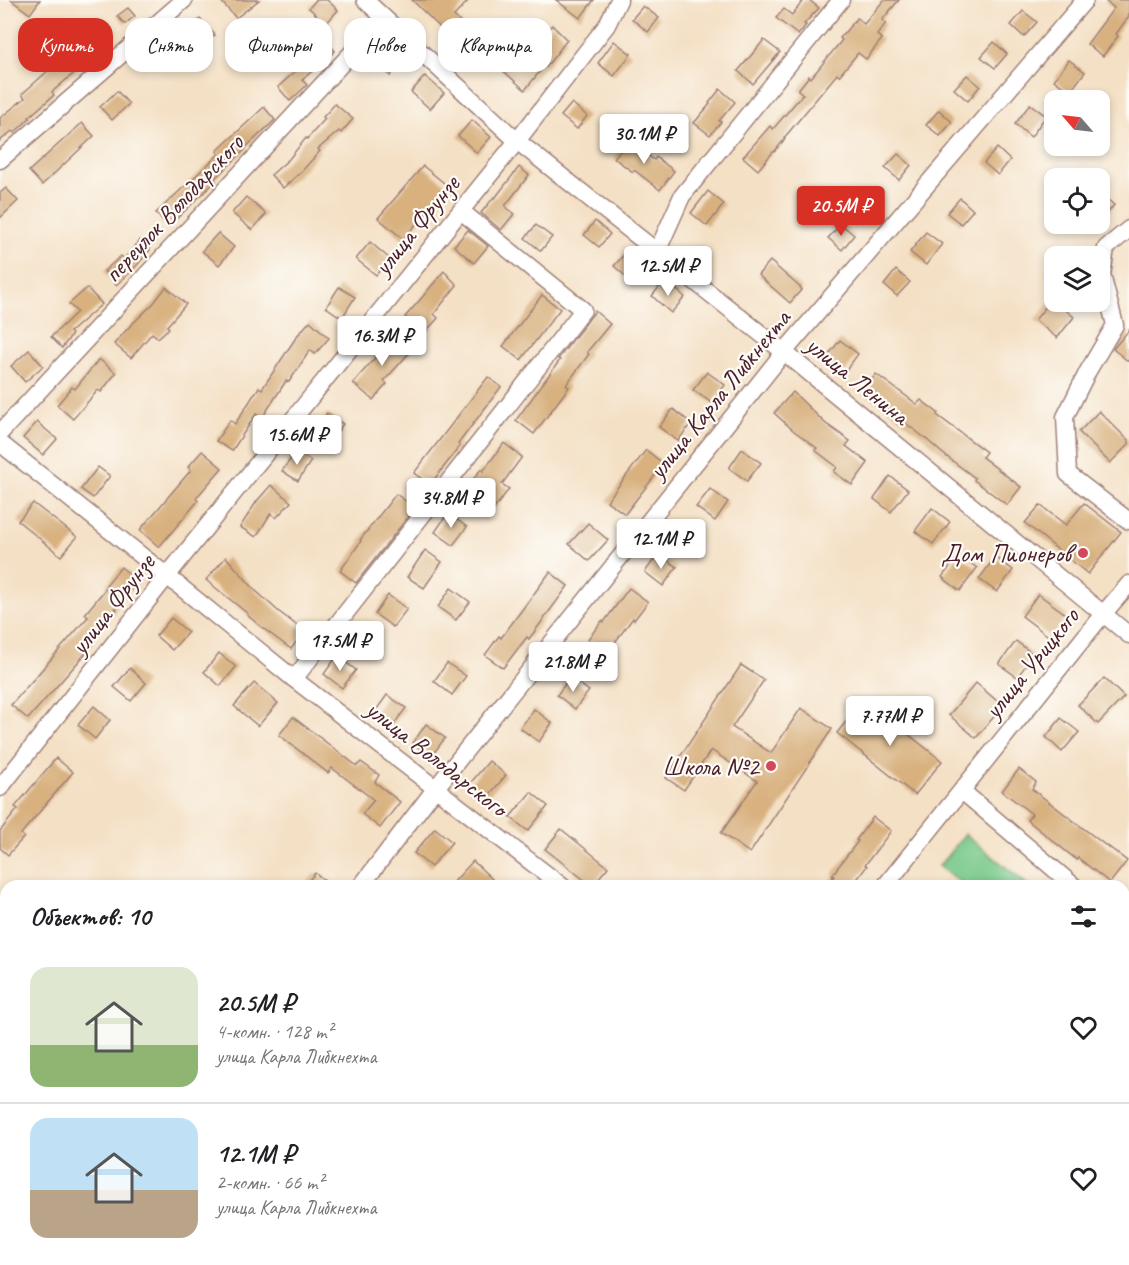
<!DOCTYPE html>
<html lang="ru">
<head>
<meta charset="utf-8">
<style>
  body { margin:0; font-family:Caveat,sans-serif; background:#f2f2f2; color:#202124; height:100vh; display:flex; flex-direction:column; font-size:22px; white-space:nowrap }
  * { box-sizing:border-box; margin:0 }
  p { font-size:20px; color:#757577 }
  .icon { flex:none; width:33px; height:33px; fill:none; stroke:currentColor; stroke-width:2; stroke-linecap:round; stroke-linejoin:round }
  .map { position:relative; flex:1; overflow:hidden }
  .details { position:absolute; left:0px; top:880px; width:1130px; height:386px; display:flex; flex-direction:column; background:#fff; border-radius:18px 18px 0 0; box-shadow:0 3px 9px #0003 }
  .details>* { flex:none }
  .guide { position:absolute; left:18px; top:18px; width:600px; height:54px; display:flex; gap:12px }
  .needle { width:39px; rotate:298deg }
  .controls { position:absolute; left:1044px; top:90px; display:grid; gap:12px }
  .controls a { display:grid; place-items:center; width:66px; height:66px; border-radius:12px; background:#fff; box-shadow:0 3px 9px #0003; font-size:30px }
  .price { position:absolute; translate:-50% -51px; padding:0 14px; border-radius:6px; background:#fff; color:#222; font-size:20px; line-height:39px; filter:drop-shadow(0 2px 3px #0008) }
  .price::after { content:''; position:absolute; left:50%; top:36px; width:18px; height:14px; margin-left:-9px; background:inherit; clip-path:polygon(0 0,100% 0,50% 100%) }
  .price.active { background:#d93025; color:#fff }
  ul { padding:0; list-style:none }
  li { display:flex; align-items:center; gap:18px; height:150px; padding:0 30px }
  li+li { border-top:2px solid #e0e0e0 }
  li span { display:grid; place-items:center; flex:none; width:168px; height:120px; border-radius:18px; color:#555 }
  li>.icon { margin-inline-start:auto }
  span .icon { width:72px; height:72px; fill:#fffc; stroke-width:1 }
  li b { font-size:26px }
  h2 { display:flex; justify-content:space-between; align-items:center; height:72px; padding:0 30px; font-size:26px }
  .pill { padding:0 21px; border-radius:18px; background:#fff; box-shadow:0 3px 9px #0003; font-size:21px; line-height:54px }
  .pill.active { background:#d93025; color:#fff }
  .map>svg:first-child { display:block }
  .green { fill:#77c889; stroke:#60745a; stroke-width:1.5 }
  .building { fill:#d8b17f }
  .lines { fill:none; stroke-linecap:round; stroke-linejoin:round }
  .minor-casing { stroke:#9f8078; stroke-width:19 }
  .minor { stroke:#fff; stroke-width:16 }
  .poi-dot { fill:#d1495b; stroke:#fdfcf7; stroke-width:2 }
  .labels { text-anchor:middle; stroke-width:4.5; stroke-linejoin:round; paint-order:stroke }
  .street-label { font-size:26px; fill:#4a1f2b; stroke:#fdfcf7 }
  .poi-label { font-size:26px; fill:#4a1f2b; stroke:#fdfcf7; text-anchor:end }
</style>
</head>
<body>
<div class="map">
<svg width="1129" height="1265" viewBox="0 0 1129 1265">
  <rect width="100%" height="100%" fill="#fdfcf7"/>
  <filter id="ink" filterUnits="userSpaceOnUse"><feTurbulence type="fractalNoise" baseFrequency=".0167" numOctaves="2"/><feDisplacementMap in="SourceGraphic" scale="12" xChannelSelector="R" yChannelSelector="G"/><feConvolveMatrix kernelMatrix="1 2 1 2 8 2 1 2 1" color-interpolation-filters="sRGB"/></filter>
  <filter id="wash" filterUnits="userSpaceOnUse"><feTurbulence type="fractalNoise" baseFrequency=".008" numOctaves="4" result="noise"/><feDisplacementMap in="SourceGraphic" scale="24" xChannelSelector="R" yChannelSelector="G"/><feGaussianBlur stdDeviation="1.35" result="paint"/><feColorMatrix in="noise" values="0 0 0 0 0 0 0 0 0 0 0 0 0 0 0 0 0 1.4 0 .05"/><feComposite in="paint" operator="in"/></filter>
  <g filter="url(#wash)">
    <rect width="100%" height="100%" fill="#f4e0c5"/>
    <g class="green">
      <polygon points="965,834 1029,886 965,886 939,866"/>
      <polygon points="1124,1019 1129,1023 1129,1187 1124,1195"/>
    </g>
    <g id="blocks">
      <g class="building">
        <polygon points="11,0 40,0 30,14"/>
        <polygon points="220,0 259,0 236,18"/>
        <polygon points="316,0 327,0 338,10 326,24 309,8"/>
        <polygon points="412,0 469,0 454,16 468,30 456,43"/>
        <polygon points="556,0 594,0 580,18"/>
        <polygon points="804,0 809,0 819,8 804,24 806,25 798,35 776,18 784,9 792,15"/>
        <polygon points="884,0 899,0 882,20 886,23 877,35 882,39 866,59 858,53 839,76 837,74 784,138 785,139 774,152 773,152 758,170 743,157 770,126 773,129 803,94 798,90 809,76 811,78 842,40 840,38 857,18 864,24"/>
        <polygon points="1104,0 1129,0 1129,16 1116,34 1118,36 1103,56 1087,44 1114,8"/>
        <polygon points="643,6 659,18 648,32 632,19"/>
        <polygon points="128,8 135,16 125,24 117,16"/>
        <polygon points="1023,11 1037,22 1024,37 1011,25"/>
        <polygon points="200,19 215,35 197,51 182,35"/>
        <polygon points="552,25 567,40 546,67 545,65 525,90 500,68 516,49 527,58 537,44 538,45"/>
        <polygon points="83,31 99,48 78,65 80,68 52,92 54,95 29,117 30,118 14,133 12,131 0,141 0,118 25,98 22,94 50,69 48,67 76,43 74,41"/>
        <polygon points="323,37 335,51 302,80 307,85 290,101 278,87 310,58 305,52"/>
        <polygon points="764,40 780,52 753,84 738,71"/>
        <polygon points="614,41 631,54 614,76 598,63"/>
        <polygon points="994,42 1007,54 995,68 981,57"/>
        <polygon points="385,47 402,62 390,76 373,61"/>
        <polygon points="1069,60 1085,72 1070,92 1054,80"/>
        <polygon points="967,75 980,86 968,101 954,89"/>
        <polygon points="425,76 444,93 430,109 411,92"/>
        <polygon points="720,89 735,102 719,121 721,122 710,135 694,123 710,104 709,103"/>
        <polygon points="117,91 129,104 112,120 100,107"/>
        <polygon points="572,103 587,116 577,129 561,116"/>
        <polygon points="335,104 353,119 341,133 339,131 318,149 320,151 302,171 283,188 271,175 289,159 306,138 307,139 325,119 323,117"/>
        <polygon points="1030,104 1046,116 1031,137 1015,124"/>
        <polygon points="264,107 275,120 245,148 246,149 214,179 216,181 168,227 156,213 219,154 217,151"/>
        <polygon points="939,110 952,122 940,136 926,125"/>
        <polygon points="472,120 491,137 477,153 458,136"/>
        <polygon points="82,123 94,136 42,185 29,171"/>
        <polygon points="629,140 654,160 656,157 674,171 660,190 634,170 633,172 614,158"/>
        <polygon points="997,148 1010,160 998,175 984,163"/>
        <polygon points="898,154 911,165 899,180 885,168"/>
        <polygon points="423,166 449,187 403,239 378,218"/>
        <polygon points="519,167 529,175 505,206 514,214 501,230 481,213 494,197 495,198"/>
        <polygon points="6,188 18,201 0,218 0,193"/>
        <polygon points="708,191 724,204 707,226 691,213"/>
        <polygon points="868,192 881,204 869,218 855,207"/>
        <polygon points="1100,193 1114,205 1100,222"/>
        <polygon points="246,197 266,214 252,230 232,213"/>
        <polygon points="960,198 973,210 961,224 947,213"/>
        <polygon points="595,221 610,234 599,247 584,235"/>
        <polygon points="841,224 854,235 842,250 828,238"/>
        <polygon points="536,225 552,237 541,251 525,238"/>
        <polygon points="468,230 488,246 474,263 454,246"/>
        <polygon points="926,232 942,244 926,265 910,252"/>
        <polygon points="218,233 234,247 219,265 202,251"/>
        <polygon points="140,240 150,250 132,271 116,285 104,271 121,256 124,259"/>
        <polygon points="370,242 390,259 376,275 356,259"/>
        <polygon points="628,250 647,266 633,283 614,266"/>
        <polygon points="770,261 802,289 790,303 758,275"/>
        <polygon points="896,270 910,282 897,296 884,285"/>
        <polygon points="444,271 457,285 434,314 438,318 424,334 405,317 419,301"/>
        <polygon points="665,280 685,297 671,313 652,296"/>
        <polygon points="166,287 186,304 167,326 169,328 158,338 152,333 131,358 114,344 130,326 153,304"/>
        <polygon points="339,287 355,297 342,318 326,307"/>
        <polygon points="87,288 102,304 70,332 72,334 62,348 51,337 77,312 69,304"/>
        <polygon points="542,295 560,309 521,360 503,346"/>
        <polygon points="1052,299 1074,317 1057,338 1035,320"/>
        <polygon points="595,311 610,324 587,352 589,354 566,385 569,387 534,434 516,420 560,360 558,359"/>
        <polygon points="310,321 329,338 315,354 310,350 289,382 286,381 262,418 256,414 232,451 216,441 230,420 235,424 259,387 262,389 297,336"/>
        <polygon points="1129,330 1129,362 1113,349"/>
        <polygon points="392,334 411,351 384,381 387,384 373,400 353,383 380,352 378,350"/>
        <polygon points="840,340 858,354 845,372 826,358"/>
        <polygon points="29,350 43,366 25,382 11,366"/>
        <polygon points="99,359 116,373 101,392 98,390 73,419 57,405 72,387 75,389"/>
        <polygon points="707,372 725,385 712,403 693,390"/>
        <polygon points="876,374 917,404 921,400 938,413 937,415 986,452 982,457 1021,487 1007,505 974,480 975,478 942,453 925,438 904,422 904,421 863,391"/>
        <polygon points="488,377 501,387 458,444 460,446 430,485 414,473"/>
        <polygon points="793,392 825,423 850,441 846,446 868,463 852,485 834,472 837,467 815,450 817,448 794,431 774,413"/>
        <polygon points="673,409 691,423 678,441 659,427"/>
        <polygon points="1099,411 1129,441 1129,444 1110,463 1079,432"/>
        <polygon points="327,413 343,424 329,444 314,434"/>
        <polygon points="37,422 57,439 43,455 23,438"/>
        <polygon points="504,443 522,457 502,484 509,489 494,509 466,489 481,469 483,471"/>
        <polygon points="742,449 761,463 747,481 729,468"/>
        <polygon points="646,450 664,464 625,514 607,501"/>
        <polygon points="202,451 222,468 196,498 198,501 159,547 140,530 191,470 188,467"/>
        <polygon points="296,451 311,461 298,481 282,471"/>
        <polygon points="98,467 110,476 93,498 81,489"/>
        <polygon points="890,476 908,490 891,512 874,499"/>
        <polygon points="271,485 291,502 276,518 271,513 256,537 240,527 257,501"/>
        <polygon points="710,489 728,502 715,521 696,507"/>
        <polygon points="396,494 415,508 356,583 340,571 361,541 360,540"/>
        <polygon points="33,503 77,537 61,556 18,521"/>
        <polygon points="1084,503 1121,532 1088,574 1025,523 1040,505 1066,525"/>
        <polygon points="932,508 950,522 933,544 915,531"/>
        <polygon points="448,513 467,527 453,545 435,532"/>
        <polygon points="588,523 608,540 589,561 569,544"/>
        <polygon points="425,550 442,562 424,588 407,577"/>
        <polygon points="658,554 677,567 663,586 645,572"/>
        <polygon points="959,555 977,568 960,591 942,577"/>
        <polygon points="226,557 256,591 278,611 304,631 291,649 260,626 247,615 248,614 206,580"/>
        <polygon points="995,557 1013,570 997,592 979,579"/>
        <polygon points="121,567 138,581 115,608 117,609 89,642 93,645 28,719 11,705 88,617 85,614 107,587 106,585"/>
        <polygon points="550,572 568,586 529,639 527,637 503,668 485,655 499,636 501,638"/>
        <polygon points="451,588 470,602 456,620 438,607"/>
        <polygon points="629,588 648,602 634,620 633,618 607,653 588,639 602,621 604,622"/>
        <polygon points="1038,594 1067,615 1051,638 1022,616"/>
        <polygon points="388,595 407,609 393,627 375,614"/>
        <polygon points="171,618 188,632 172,650 156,636"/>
        <polygon points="1016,641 1034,655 1017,677 999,664"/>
        <polygon points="219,653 236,667 220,686 204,672"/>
        <polygon points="337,656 356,670 342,688 324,674"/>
        <polygon points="447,663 466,676 452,695 434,681"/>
        <polygon points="741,665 764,680 732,727 771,753 801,708 832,729 750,853 721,833 757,781 711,750 684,790 666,778"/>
        <polygon points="130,668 146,683 131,701 114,687"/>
        <polygon points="570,677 589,691 575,709 557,695"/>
        <polygon points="1104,678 1124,697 1098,724 1078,705"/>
        <polygon points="254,683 278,703 258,726 234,706"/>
        <polygon points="976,683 1003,706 976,738 949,715"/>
        <polygon points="387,695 406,708 392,727 374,713"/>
        <polygon points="864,699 942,761 915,795 837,733"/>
        <polygon points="94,706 110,720 95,739 78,725"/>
        <polygon points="534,709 552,723 539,742 520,728"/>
        <polygon points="293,717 357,766 361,762 379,775 375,782 400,802 380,828 362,814 374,800 332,768 328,773 279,735"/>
        <polygon points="1061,718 1079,732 1062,752 1046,737"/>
        <polygon points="426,724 445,738 431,757 413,743"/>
        <polygon points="56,758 73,772 21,834 24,837 8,855 0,848 0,831 18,809 15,807"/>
        <polygon points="489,761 506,775 485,800 468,786"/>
        <polygon points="1019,769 1036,782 1032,789 1109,848 1109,847 1127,861 1110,883 1078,858 1077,860 1027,820 1032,814 1002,791"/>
        <polygon points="531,792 548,806 528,831 510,817"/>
        <polygon points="873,817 891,831 865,865 867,866 852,886 826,886 834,876 832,875 858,841 856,840"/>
        <polygon points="435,828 452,842 431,867 414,853"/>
        <polygon points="561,829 608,867 592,886 545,849"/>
        <polygon points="473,861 492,879 486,886 450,886"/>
        <polygon points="315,873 332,886 304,886"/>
      </g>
    </g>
  </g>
  <g filter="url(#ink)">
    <use href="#blocks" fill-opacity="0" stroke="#9f8078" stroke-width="1.5"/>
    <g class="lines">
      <defs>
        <g id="minor">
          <polyline points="365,0 517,141 784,352 1129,635"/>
          <polyline points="0,160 184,0"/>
          <polyline points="1129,229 1106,248 1102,275 1115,325 1088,371 1065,417 1068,474 1129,521"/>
          <polyline points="657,252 682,196 841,0"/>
          <polyline points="0,433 384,18"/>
          <polyline points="0,443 167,576 294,679 562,886"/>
          <polyline points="294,679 583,310 461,211"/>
          <polyline points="0,788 167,576 517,141 607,25 619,0"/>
          <polyline points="962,791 1074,886"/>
          <polyline points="361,886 435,789 784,352 1085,0"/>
          <polyline points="885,886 1103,614 1129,584"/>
          <polyline points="1124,929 1129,934"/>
          <polyline points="0,1206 6,1211"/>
          <polyline points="70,1260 77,1265"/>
          <polyline points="1043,1260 1049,1265"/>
          <polyline points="458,1262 460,1260"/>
          <polyline points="274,1265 278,1260"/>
          <polyline points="584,1265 588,1260"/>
          <polyline points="1128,1265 1129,1263"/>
        </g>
      </defs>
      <use href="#minor" class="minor-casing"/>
      <use href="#minor" class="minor"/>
    </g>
  </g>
  <g class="poi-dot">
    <circle cx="1083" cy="553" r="6"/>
    <circle cx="771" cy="766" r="6"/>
  </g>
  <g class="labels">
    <g class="street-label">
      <text transform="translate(173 208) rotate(-47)" y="9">переулок Володарского</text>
      <text transform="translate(416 225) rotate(-51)" y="9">улица Фрунзе</text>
      <text transform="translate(858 380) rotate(39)" y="9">улица Ленина</text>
      <text transform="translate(719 394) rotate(-51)" y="9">улица Карла Либкнехта</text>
      <text transform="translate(112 604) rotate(-52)" y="9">улица Фрунзе</text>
      <text transform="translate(1031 663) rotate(-51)" y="9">улица Урицкого</text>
      <text transform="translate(437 758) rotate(38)" y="9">улица Володарского</text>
    </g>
    <g class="poi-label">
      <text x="1071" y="562">Дом Пионеров</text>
      <text x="759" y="775">Школа №2</text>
    </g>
  </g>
</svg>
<div class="controls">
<a><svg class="needle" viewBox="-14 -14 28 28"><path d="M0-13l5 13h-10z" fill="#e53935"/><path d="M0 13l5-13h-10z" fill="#757577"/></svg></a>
<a><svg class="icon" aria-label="locate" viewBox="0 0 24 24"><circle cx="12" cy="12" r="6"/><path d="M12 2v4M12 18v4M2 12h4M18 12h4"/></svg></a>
<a><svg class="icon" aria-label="layers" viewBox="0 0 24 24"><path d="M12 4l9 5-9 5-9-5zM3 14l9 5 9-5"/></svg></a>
</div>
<b class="price" style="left:644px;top:165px">30.1M ₽</b>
<b class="price active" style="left:841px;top:237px">20.5M ₽</b>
<b class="price" style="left:668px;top:297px">12.5M ₽</b>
<b class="price" style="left:382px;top:367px">16.3M ₽</b>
<b class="price" style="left:297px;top:466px">15.6M ₽</b>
<b class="price" style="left:451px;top:529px">34.8M ₽</b>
<b class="price" style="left:661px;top:570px">12.1M ₽</b>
<b class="price" style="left:340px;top:672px">17.5M ₽</b>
<b class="price" style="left:573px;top:693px">21.8M ₽</b>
<b class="price" style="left:890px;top:747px">7.77M ₽</b>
<div class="guide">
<a class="pill active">Купить</a>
<a class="pill">Снять</a>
<a class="pill">Фильтры</a>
<a class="pill">Новое</a>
<a class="pill">Квартира</a>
</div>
<section class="details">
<h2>Объектов: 10<svg class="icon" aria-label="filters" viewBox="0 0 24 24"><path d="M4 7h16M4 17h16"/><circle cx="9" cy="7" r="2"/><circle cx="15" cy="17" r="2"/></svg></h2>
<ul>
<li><span style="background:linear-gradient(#dfe7d0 65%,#8fb573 0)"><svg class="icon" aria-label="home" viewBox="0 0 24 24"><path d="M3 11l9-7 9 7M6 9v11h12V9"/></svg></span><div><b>20.5M ₽</b><p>4-комн. · 128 m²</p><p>улица Карла Либкнехта</p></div><svg class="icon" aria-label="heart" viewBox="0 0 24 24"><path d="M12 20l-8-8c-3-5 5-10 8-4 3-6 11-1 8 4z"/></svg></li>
<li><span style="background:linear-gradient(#bfe0f5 60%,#b9a48a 0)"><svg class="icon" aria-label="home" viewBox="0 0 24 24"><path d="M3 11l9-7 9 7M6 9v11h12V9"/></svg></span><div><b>12.1M ₽</b><p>2-комн. · 66 m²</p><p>улица Карла Либкнехта</p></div><svg class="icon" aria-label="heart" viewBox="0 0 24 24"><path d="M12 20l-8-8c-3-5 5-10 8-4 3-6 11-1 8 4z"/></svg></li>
</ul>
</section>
</div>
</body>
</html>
